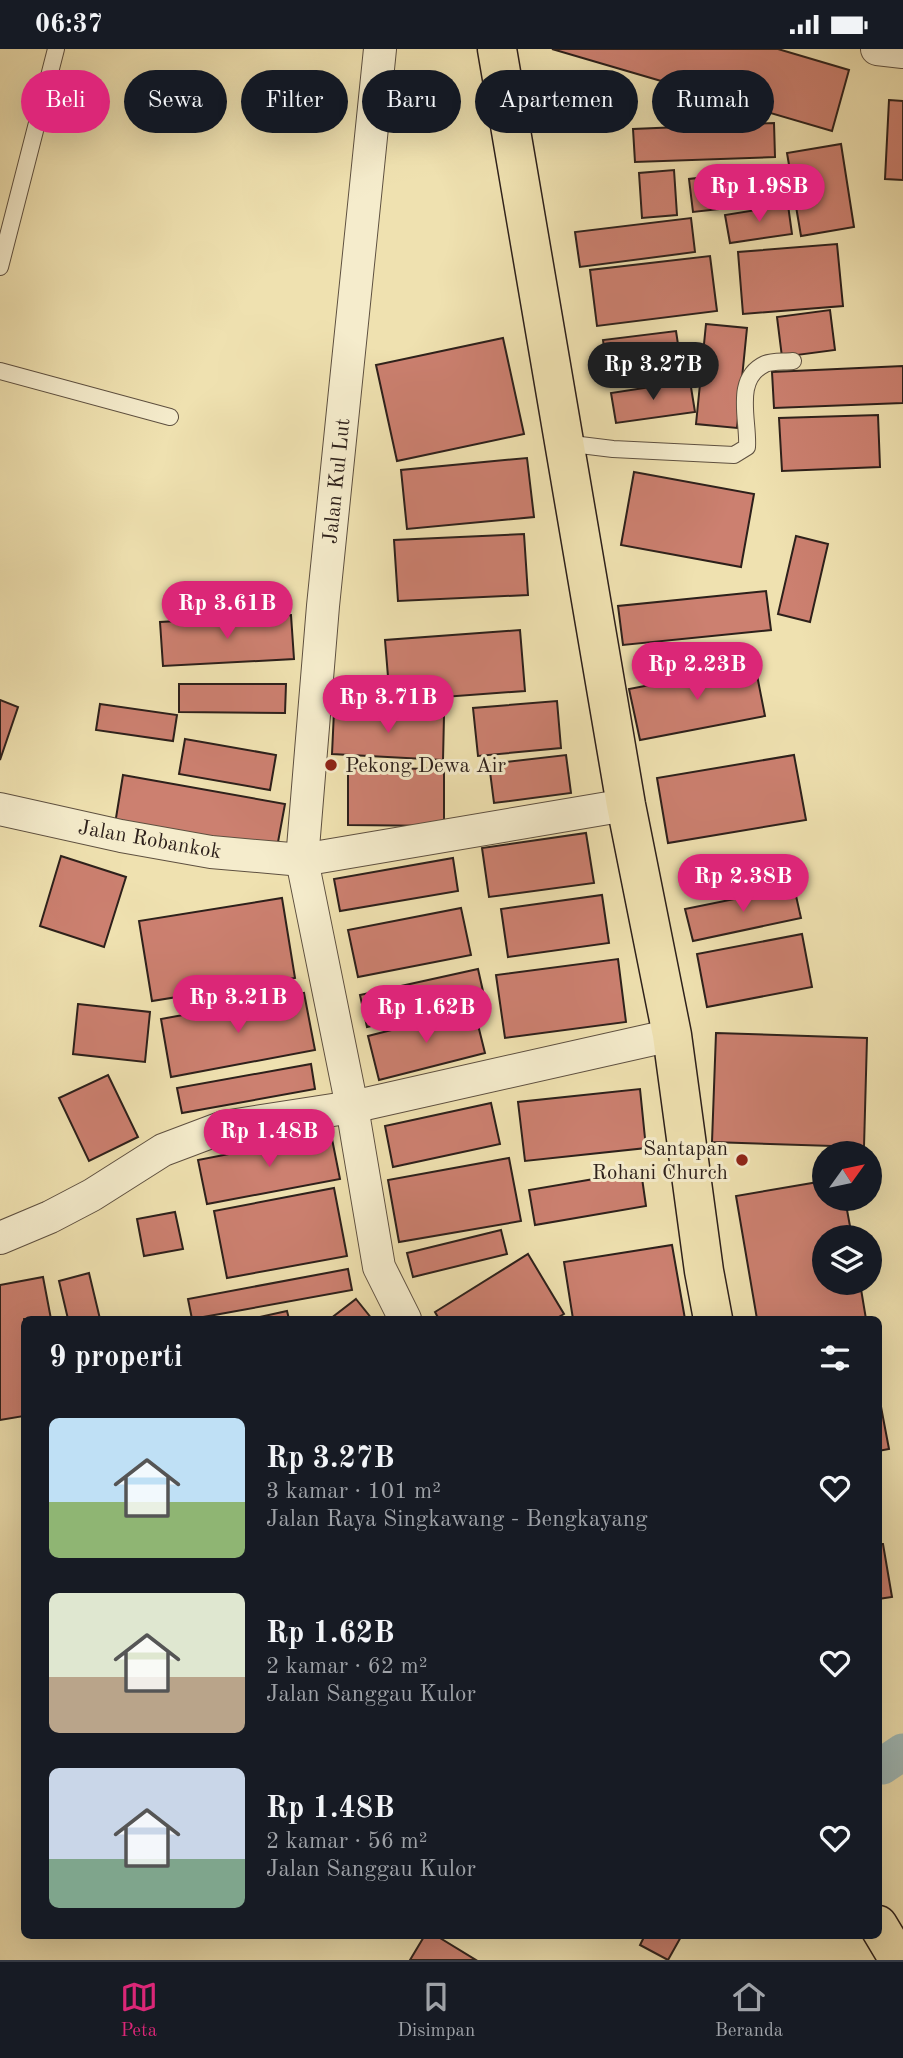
<!DOCTYPE html>
<html lang="id">
<head>
<meta charset="utf-8">
<style>
  body { margin:0; font-family:"Old Standard TT",serif; background:#242831; color:#f1f3f6; height:100vh; display:flex; flex-direction:column; font-size:26px; white-space:nowrap }
  * { box-sizing:border-box; margin:0 }
  p { font-size:23px; color:#9ea1a6 }
  .icon { flex:none; width:38px; height:38px; fill:none; stroke:currentColor; stroke-width:2; stroke-linecap:round; stroke-linejoin:round }
  .map { position:relative; flex:1; overflow:hidden }
  .details { position:absolute; left:21px; top:1267px; width:861px; height:623px; display:flex; flex-direction:column; background:#171b24; border-radius:10px; box-shadow:0 7px 28px #0002 }
  .details>* { flex:none }
  .banner { position:absolute; left:21px; top:21px; width:861px; height:63px; display:flex; gap:14px }
  .needle { width:46px; rotate:57deg }
  .fabs { position:absolute; left:812px; top:1092px; display:grid; gap:14px }
  .fabs a { display:grid; place-items:center; width:70px; height:70px; border-radius:50%; background:#171b24; box-shadow:0 7px 28px #0002; font-size:35px }
  .price { position:absolute; translate:-50% -60px; padding:0 16px; border-radius:24px; background:#db2777; color:#fff; font-size:23px; line-height:46px; filter:drop-shadow(0 2px 4px #0008) }
  .price::after { content:''; position:absolute; left:50%; top:42px; width:21px; height:16px; margin-left:-10px; background:inherit; clip-path:polygon(0 0,100% 0,50% 100%) }
  .price.selected { background:#222; color:#fff }
  ul { padding:0; list-style:none }
  li { display:flex; align-items:center; gap:21px; height:175px; padding:0 28px }
  li span { display:grid; place-items:center; flex:none; width:196px; height:140px; border-radius:10px; color:#555 }
  li>.icon { margin-inline-start:auto }
  span .icon { width:84px; height:84px; fill:#fffc; stroke-width:1 }
  li b { font-size:30px }
  h2 { display:flex; justify-content:space-between; align-items:center; height:84px; padding:0 28px; font-size:30px }
  .pill { padding:0 24px; border-radius:32px; background:#171b24; box-shadow:0 7px 28px #0002; font-size:24px; line-height:63px }
  .pill.selected { background:#db2777; color:#fff }
  .status { display:flex; justify-content:space-between; align-items:center; height:49px; padding:0 35px; background:#171b24; direction:ltr }
  .status svg { height:19px; fill:currentColor }
  .tab-bar { display:flex; justify-content:space-around; align-items:center; height:98px; border-top:2px solid #363941; background:#171b24; font-size:19px; color:#9ea1a6 }
  .tab-bar a { display:grid; justify-items:center; gap:4px }
  .tab-bar .selected { color:#db2777 }
  .map>svg:first-child { display:block }
  .lines { fill:none; stroke-linecap:round; stroke-linejoin:round }
  .canal { stroke:#a0bab8; stroke-width:37 }
  .building { fill:#cc8070; stroke:#2d201b; stroke-width:2 }
  .service-casing { stroke:#5e5040; stroke-width:18 }
  .minor-casing { stroke:#5e5040; stroke-width:34 }
  .primary-casing { stroke:#2d201b; stroke-width:41 }
  .service { stroke:#f5eccc; stroke-width:16 }
  .minor { stroke:#f5eccc; stroke-width:32 }
  .primary { stroke:#efe1b0; stroke-width:38 }
  .poi-dot { fill:#8f2418; stroke:#f5eccc; stroke-width:2.5 }
  .labels { text-anchor:middle; stroke-width:6; stroke-linejoin:round; paint-order:stroke }
  .street-label { font-size:21px; fill:#2d201b; stroke:#f5eccc }
  .poi-label { font-size:21px; fill:#2d201b; stroke:#f5eccc; text-anchor:start }
</style>
</head>
<body>
<div class="status"><b>06:37</b><svg viewBox="0 0 49 12"><path d="M0 12V9h3v3zM5 12V6h3v6zM10 12V3h3v9zM15 12V0h3v12zM26 1h20v11H26zM47 4h2v5h-2z"/></svg></div>
<div class="map">
<svg width="903" height="1911" viewBox="0 0 903 1911">
  <rect width="100%" height="100%" fill="#efe1b0"/>
  <filter id="stains"><feTurbulence type="fractalNoise" baseFrequency=".00286" numOctaves="4"/><feColorMatrix values="0 0 0 0 .2 0 0 0 0 .09 0 0 0 0 .02 0 0 0 .5 -.17"/></filter>
  <radialGradient id="worn" r=".72"><stop offset=".6" stop-color="#630" stop-opacity="0"/><stop offset="1" stop-color="#630" stop-opacity=".3"/></radialGradient>
  <g class="lines">
    <polyline class="canal" points="882,1717 903,1703"/>
  </g>
  <g class="building">
    <polygon points="552,0 778,0 849,21 832,82"/>
    <polygon points="889,51 903,52 903,131 885,130"/>
    <polygon points="774,74 775,108 635,113 633,80"/>
    <polygon points="841,95 854,178 801,187 787,104"/>
    <polygon points="674,121 677,166 642,169 639,124"/>
    <polygon points="752,123 755,156 693,163 689,130"/>
    <polygon points="788,156 792,185 730,194 725,166"/>
    <polygon points="691,169 695,203 580,218 575,183"/>
    <polygon points="837,195 843,257 743,265 738,203"/>
    <polygon points="710,207 717,262 597,277 590,221"/>
    <polygon points="830,261 835,301 782,308 777,268"/>
    <polygon points="706,275 747,279 737,379 696,375"/>
    <polygon points="676,282 682,322 609,332 603,291"/>
    <polygon points="503,289 524,385 397,412 376,316"/>
    <polygon points="903,317 903,354 774,359 772,323"/>
    <polygon points="690,332 695,363 616,374 611,344"/>
    <polygon points="878,366 880,418 782,422 779,369"/>
    <polygon points="527,409 534,468 407,480 401,421"/>
    <polygon points="634,423 754,445 741,518 621,496"/>
    <polygon points="524,485 528,546 398,552 394,491"/>
    <polygon points="796,487 828,495 810,573 778,565"/>
    <polygon points="766,542 771,581 623,596 618,557"/>
    <polygon points="291,566 294,610 163,617 160,573"/>
    <polygon points="520,581 525,642 390,652 385,591"/>
    <polygon points="755,616 765,667 640,691 629,640"/>
    <polygon points="179,635 286,635 285,664 179,663"/>
    <polygon points="0,651 18,658 0,711"/>
    <polygon points="557,652 561,699 478,707 473,659"/>
    <polygon points="100,655 177,666 173,692 96,681"/>
    <polygon points="334,662 444,667 443,711 332,705"/>
    <polygon points="185,690 276,706 270,741 179,725"/>
    <polygon points="566,706 571,744 494,754 489,715"/>
    <polygon points="794,706 806,771 668,794 657,729"/>
    <polygon points="348,719 444,720 444,777 348,776"/>
    <polygon points="123,726 285,755 276,804 115,775"/>
    <polygon points="586,784 594,834 489,848 482,799"/>
    <polygon points="61,807 126,828 104,898 40,877"/>
    <polygon points="453,809 458,842 340,862 334,830"/>
    <polygon points="794,838 801,869 693,892 685,860"/>
    <polygon points="602,846 609,894 508,908 501,860"/>
    <polygon points="282,849 295,929 152,952 139,872"/>
    <polygon points="461,859 471,906 358,928 348,881"/>
    <polygon points="802,885 812,938 707,958 697,905"/>
    <polygon points="618,910 626,973 505,989 496,926"/>
    <polygon points="478,920 485,951 367,978 360,946"/>
    <polygon points="304,944 315,1001 171,1028 161,970"/>
    <polygon points="78,955 150,963 145,1013 73,1005"/>
    <polygon points="474,960 485,1004 379,1031 368,987"/>
    <polygon points="716,984 867,989 864,1098 712,1093"/>
    <polygon points="311,1015 315,1040 182,1064 177,1039"/>
    <polygon points="108,1026 138,1088 89,1112 59,1049"/>
    <polygon points="640,1040 646,1099 525,1112 518,1053"/>
    <polygon points="491,1054 500,1095 393,1118 385,1077"/>
    <polygon points="331,1085 340,1130 207,1155 198,1111"/>
    <polygon points="509,1109 521,1172 399,1193 388,1131"/>
    <polygon points="641,1122 646,1157 535,1176 529,1141"/>
    <polygon points="824,1132 824,1150 845,1150 852,1188 824,1188 824,1234 860,1234 866,1270 757,1270 736,1147"/>
    <polygon points="334,1139 347,1207 227,1229 214,1162"/>
    <polygon points="175,1163 183,1200 144,1207 137,1170"/>
    <polygon points="501,1181 507,1205 413,1228 407,1204"/>
    <polygon points="672,1196 685,1270 573,1270 564,1213"/>
    <polygon points="528,1205 564,1265 555,1270 439,1270 435,1263"/>
    <polygon points="348,1220 352,1241 192,1270 188,1250"/>
    <polygon points="89,1224 100,1270 68,1270 59,1232"/>
    <polygon points="43,1228 51,1270 24,1270 24,1367 0,1371 0,1236"/>
    <polygon points="356,1250 372,1270 330,1270"/>
    <polygon points="287,1262 289,1270 251,1270"/>
    <polygon points="878,1342 889,1400 878,1402"/>
    <polygon points="878,1495 883,1495 892,1548 878,1550"/>
    <polygon points="425,1886 435,1886 476,1911 410,1911"/>
    <polygon points="645,1886 682,1886 668,1911 640,1896"/>
  </g>
  <g class="lines">
    <defs>
      <g id="service">
        <polyline points="0,218 56,0"/>
        <polyline points="0,322 170,368"/>
        <path d="M564 394 613 400 734 406 747 398C749 372 733 330 765 315 772 312 784 313 793 312"/>
      </g>
      <g id="minor">
        <polyline points="380,0 323,557 302,811 352,1058 379,1218 405,1270"/>
        <polyline points="877,0 903,3"/>
        <polyline points="0,760 121,787 211,803 302,811 626,756"/>
        <polyline points="0,1189 50,1168 92,1146 163,1101 224,1078 352,1058 672,986"/>
      </g>
      <g id="primary">
        <polyline points="497,0 626,756 672,986 704,1222 713,1270"/>
        <polyline points="878,1876 899,1911"/>
      </g>
    </defs>
    <use href="#service" class="service-casing"/>
    <use href="#minor" class="minor-casing"/>
    <use href="#primary" class="primary-casing"/>
    <use href="#service" class="service"/>
    <use href="#minor" class="minor"/>
    <use href="#primary" class="primary"/>
  </g>
  <g class="poi-dot">
    <circle cx="331" cy="716" r="7"/>
    <circle cx="742" cy="1111" r="7"/>
  </g>
  <g class="labels">
    <g class="street-label">
      <text transform="translate(336 432) rotate(-84)" y="7">Jalan Kul Lut</text>
      <text transform="translate(150 790) rotate(10)" y="7">Jalan Robankok</text>
    </g>
    <g class="poi-label">
      <text x="345" y="723">Pekong Dewa Air</text>
      <text x="728" y="1106" text-anchor="end">Santapan<tspan x="728" dy="24">Rohani Church</tspan></text>
    </g>
  </g>
  <rect width="100%" height="100%" filter="url(#stains)"/>
  <rect width="100%" height="100%" fill="url(#worn)"/>
</svg>
<div class="fabs">
<a><svg class="needle" viewBox="-14 -14 28 28"><path d="M0-13l5 13h-10z" fill="#e53935"/><path d="M0 13l5-13h-10z" fill="#9ea1a6"/></svg></a>
<a><svg class="icon" aria-label="layers" viewBox="0 0 24 24"><path d="M12 4l9 5-9 5-9-5zM3 14l9 5 9-5"/></svg></a>
</div>
<b class="price" style="left:759px;top:175px">Rp 1.98B</b>
<b class="price selected" style="left:653px;top:353px">Rp 3.27B</b>
<b class="price" style="left:227px;top:592px">Rp 3.61B</b>
<b class="price" style="left:697px;top:653px">Rp 2.23B</b>
<b class="price" style="left:388px;top:686px">Rp 3.71B</b>
<b class="price" style="left:743px;top:865px">Rp 2.38B</b>
<b class="price" style="left:238px;top:986px">Rp 3.21B</b>
<b class="price" style="left:426px;top:996px">Rp 1.62B</b>
<b class="price" style="left:269px;top:1120px">Rp 1.48B</b>
<div class="banner">
<a class="pill selected">Beli</a>
<a class="pill">Sewa</a>
<a class="pill">Filter</a>
<a class="pill">Baru</a>
<a class="pill">Apartemen</a>
<a class="pill">Rumah</a>
</div>
<section class="details">
<h2>9 properti<svg class="icon" aria-label="filters" viewBox="0 0 24 24"><path d="M4 7h16M4 17h16"/><circle cx="9" cy="7" r="2"/><circle cx="15" cy="17" r="2"/></svg></h2>
<ul>
<li><span style="background:linear-gradient(#bfe0f5 60%,#8fb573 0)"><svg class="icon" aria-label="home" viewBox="0 0 24 24"><path d="M3 11l9-7 9 7M6 9v11h12V9"/></svg></span><div><b>Rp 3.27B</b><p>3 kamar · 101 m²</p><p>Jalan Raya Singkawang - Bengkayang</p></div><svg class="icon" aria-label="heart" viewBox="0 0 24 24"><path d="M12 20l-8-8c-3-5 5-10 8-4 3-6 11-1 8 4z"/></svg></li>
<li><span style="background:linear-gradient(#dfe7d0 60%,#b9a48a 0)"><svg class="icon" aria-label="home" viewBox="0 0 24 24"><path d="M3 11l9-7 9 7M6 9v11h12V9"/></svg></span><div><b>Rp 1.62B</b><p>2 kamar · 62 m²</p><p>Jalan Sanggau Kulor</p></div><svg class="icon" aria-label="heart" viewBox="0 0 24 24"><path d="M12 20l-8-8c-3-5 5-10 8-4 3-6 11-1 8 4z"/></svg></li>
<li><span style="background:linear-gradient(#c9d6e8 65%,#7fa58c 0)"><svg class="icon" aria-label="home" viewBox="0 0 24 24"><path d="M3 11l9-7 9 7M6 9v11h12V9"/></svg></span><div><b>Rp 1.48B</b><p>2 kamar · 56 m²</p><p>Jalan Sanggau Kulor</p></div><svg class="icon" aria-label="heart" viewBox="0 0 24 24"><path d="M12 20l-8-8c-3-5 5-10 8-4 3-6 11-1 8 4z"/></svg></li>
</ul>
</section>
</div>
<nav class="tab-bar">
<a class="selected"><svg class="icon" aria-label="map" viewBox="0 0 24 24"><path d="M3 6l6-2 6 2 6-2v14l-6 2-6-2-6 2zM9 4v14M15 6v14"/></svg>Peta</a>
<a><svg class="icon" aria-label="saved" viewBox="0 0 24 24"><path d="M7 4h10v16l-5-4-5 4z"/></svg>Disimpan</a>
<a><svg class="icon" aria-label="home" viewBox="0 0 24 24"><path d="M3 11l9-7 9 7M6 9v11h12V9"/></svg>Beranda</a>
</nav>
</body>
</html>
